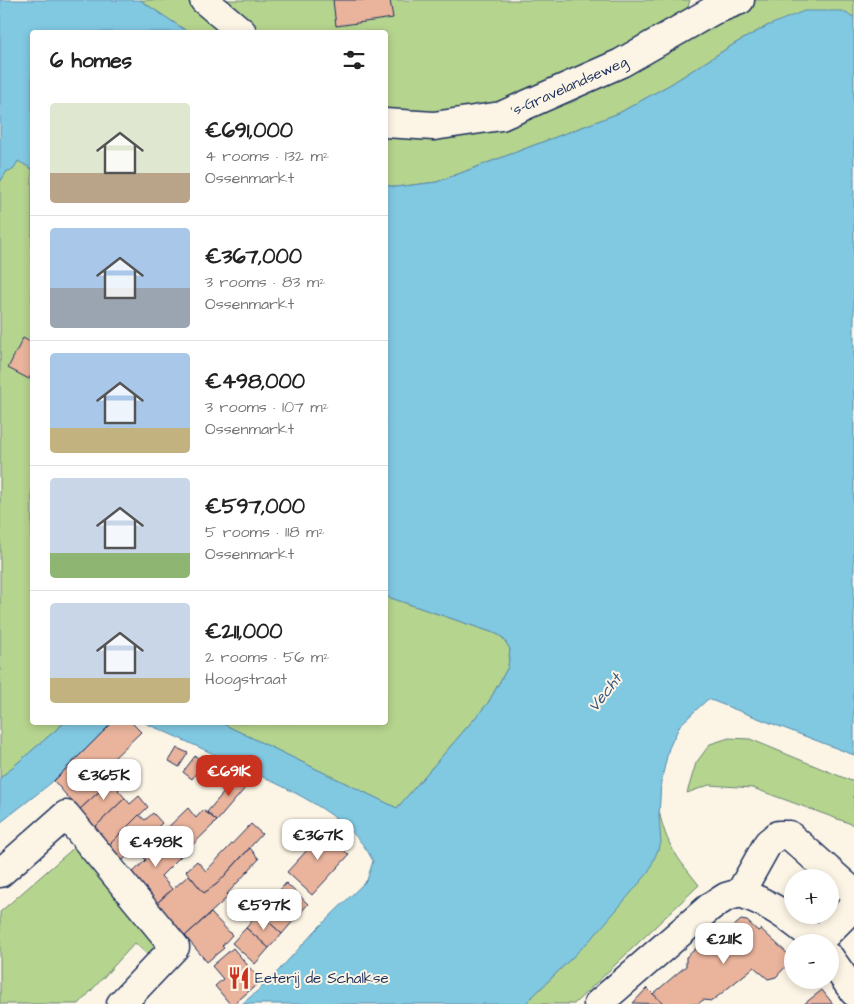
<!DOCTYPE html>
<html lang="en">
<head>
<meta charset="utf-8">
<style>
  body { margin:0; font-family:"Architects Daughter",sans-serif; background:#f6f6f6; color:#222; height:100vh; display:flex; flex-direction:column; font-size:19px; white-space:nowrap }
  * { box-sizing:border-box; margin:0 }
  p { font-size:16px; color:#767676 }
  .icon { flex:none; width:28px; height:28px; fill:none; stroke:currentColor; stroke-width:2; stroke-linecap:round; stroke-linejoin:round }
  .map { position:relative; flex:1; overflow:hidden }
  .sheet { position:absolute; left:30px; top:30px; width:358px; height:695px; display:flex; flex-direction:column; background:#fff; border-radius:5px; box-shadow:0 2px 8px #0003 }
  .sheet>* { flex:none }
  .tools { position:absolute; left:784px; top:869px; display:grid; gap:10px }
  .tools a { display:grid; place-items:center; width:55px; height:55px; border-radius:50%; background:#fff; box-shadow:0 2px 8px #0003; font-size:25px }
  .price { position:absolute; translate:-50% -42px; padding:0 11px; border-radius:10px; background:#fff; color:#222; font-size:16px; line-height:32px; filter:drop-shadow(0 1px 2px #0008) }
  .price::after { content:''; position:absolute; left:50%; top:30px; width:15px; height:11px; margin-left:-8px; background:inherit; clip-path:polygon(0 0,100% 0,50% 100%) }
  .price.active { background:#c8321e; color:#fff }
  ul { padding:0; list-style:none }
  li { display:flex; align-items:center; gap:15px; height:125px; padding:0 20px }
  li+li { border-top:1px solid #e0e0e0 }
  li span { display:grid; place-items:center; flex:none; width:140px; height:100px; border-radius:5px; color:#555 }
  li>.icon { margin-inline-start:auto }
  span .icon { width:60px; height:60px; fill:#fffc; stroke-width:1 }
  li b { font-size:21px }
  h2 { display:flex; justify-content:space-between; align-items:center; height:60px; padding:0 20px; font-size:21px }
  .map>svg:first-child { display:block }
  .green { fill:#b5d48d; stroke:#688276 }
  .water { fill:#81c8e1; stroke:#588bad }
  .building { fill:#e9b39c; stroke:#1b2f5e }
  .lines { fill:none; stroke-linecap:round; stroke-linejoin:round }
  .minor-casing { stroke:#1b2f5e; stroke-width:31 }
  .minor { stroke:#fcf5e5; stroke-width:28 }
  .labels { text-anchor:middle; stroke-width:4; stroke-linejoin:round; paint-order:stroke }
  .street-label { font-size:15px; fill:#1b2f5e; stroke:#fcf5e5 }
  .poi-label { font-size:15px; fill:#1b2f5e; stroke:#fcf5e5; text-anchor:start }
  .water-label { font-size:16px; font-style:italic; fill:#34557f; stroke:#fcf5e5 }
</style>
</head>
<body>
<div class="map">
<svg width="854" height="1004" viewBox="0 0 854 1004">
  <rect width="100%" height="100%" fill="#fcf5e5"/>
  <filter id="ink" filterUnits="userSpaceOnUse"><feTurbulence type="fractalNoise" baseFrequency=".02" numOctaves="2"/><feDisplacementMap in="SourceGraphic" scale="10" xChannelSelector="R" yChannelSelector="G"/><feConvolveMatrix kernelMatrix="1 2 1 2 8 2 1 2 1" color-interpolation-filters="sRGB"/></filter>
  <g filter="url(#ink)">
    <g class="green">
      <polygon points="140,0 187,0 225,32 188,32"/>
      <polygon points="222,0 690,0 687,11 635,44 489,107 453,113 385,112 385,32 256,32"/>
      <polygon points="756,0 854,0 854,17 841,11 767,26 734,44 671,84 619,113 437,182 396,187 385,185 385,133 540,112 573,102 729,13"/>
      <polygon points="19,161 32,169 32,722 64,723 0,778 0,182 7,171"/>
      <polygon points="385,596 497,634 503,638 510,649 508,667 488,703 397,808 221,723 385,722"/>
      <polygon points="729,738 750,739 854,782 854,825 753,788 709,785 687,793 696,763 710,744"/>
      <path d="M659 811C667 847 677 857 699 885L574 1004H525L595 935 659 817Z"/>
      <polygon points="77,845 162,946 149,956 135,943 79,1004 0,1004 0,912"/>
    </g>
    <g class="water">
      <polygon points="0,0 140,0 188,32 32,32 32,169 18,161 13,170 7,171 0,182"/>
      <path d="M804 11H842L854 17V755L708 699 680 725 669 748 661 782 659 817 661 843 648 873 595 935 525 1004H242L268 982 316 930 367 880 373 861C350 813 281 786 235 764 205 750 175 736 145 723H221L397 808 488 703 508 667 510 649 503 638 497 634 385 596V185L396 187 437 182 619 113 671 84 734 44 767 26Z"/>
      <polygon points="64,723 112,723 51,783 0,823 0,778"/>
    </g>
    <g class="building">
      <polygon points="333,0 390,0 393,18 336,26"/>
      <polygon points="23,338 32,343 32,373 29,379 8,368"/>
      <polygon points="113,722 131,722 141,732 113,759 123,770 79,810 54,781"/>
      <polygon points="177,748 188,753 179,767 169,761"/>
      <polygon points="195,756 204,762 192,779 183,772"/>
      <polygon points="123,770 126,773 122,777 126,782 118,790 125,798 94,828 79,810"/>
      <polygon points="239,775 252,780 217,821 207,812"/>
      <polygon points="139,796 148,807 109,845 94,828 125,798 130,804"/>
      <polygon points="188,808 196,818 203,810 217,821 180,857 159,836"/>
      <polygon points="153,813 162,823 122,861 109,845 139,815 145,820"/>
      <polygon points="251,824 262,834 217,884 204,893 186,871 197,861 206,871"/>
      <polygon points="318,826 349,855 312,895 287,872 310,847 304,842"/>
      <polygon points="159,836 180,857 161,876 172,889 157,903 132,873 146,860 140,853"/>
      <polygon points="250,848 259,859 227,894 229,896 185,936 157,903 189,875 204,893 217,884"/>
      <polygon points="286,883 308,904 295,919 272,899"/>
      <polygon points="272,899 295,919 282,934 259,913"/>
      <polygon points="211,913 232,935 222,946 224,948 207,962 185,936"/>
      <polygon points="259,913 282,934 269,948 246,928"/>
      <polygon points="741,920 747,921 758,931 761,929 788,954 789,963 776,977 768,979 754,967 712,1001 703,1000 698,1004 664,1004 653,994 686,966 686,957 723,926 728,931"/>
      <polygon points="246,928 269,948 255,964 232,943"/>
      <polygon points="233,948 261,981 234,1004 230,1004 215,986 223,979 212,966"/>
      <polygon points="647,988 653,994 664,1004 633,1003"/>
      <polygon points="822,990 833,1004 804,1004"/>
    </g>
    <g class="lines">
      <defs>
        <g id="minor">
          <polyline points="204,0 242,32"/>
          <path id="s1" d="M385 123 434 126 501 116 621 63 712 11 740 0"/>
          <polyline points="0,873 66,815 175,947 121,1004"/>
          <polyline points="740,893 768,843 778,835 789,835 854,893"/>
          <path d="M740 893C771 903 795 922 819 942"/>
          <polyline points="818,942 854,906"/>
          <polyline points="830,958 854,992"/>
          <polyline points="598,1004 710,907 726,897 740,893"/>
        </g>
      </defs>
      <use href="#minor" class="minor-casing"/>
      <use href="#minor" class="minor"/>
    </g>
  </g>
  <defs>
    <symbol id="restaurant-bare" viewBox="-9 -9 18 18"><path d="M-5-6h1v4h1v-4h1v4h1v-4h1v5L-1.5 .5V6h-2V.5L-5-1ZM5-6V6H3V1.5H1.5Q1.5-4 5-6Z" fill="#c8321e" stroke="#fcf5e5" stroke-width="2.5" paint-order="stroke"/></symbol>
  </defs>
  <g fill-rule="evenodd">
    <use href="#restaurant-bare" x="223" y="962" width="32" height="32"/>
  </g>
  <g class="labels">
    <g class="street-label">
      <text dy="5" stroke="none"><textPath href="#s1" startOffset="191">'s-Gravelandseweg</textPath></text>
    </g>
    <g class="poi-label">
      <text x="255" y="983">Eeterij de Schalkse</text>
    </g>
    <g class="water-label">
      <text transform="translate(604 692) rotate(-52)" y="6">Vecht</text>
    </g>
  </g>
</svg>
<div class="tools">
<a>+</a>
<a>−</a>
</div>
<b class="price active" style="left:229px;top:797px">€691K</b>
<b class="price" style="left:104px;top:801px">€365K</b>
<b class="price" style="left:318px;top:861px">€367K</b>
<b class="price" style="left:156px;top:868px">€498K</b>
<b class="price" style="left:264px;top:931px">€597K</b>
<b class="price" style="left:724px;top:965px">€211K</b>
<section class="sheet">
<h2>6 homes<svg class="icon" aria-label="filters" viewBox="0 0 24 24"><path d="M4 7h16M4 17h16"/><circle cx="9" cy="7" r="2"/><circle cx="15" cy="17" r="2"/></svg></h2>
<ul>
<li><span style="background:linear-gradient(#dfe7d0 70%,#b9a48a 0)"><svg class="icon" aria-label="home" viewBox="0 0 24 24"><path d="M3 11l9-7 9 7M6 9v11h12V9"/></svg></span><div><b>€691,000</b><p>4 rooms · 132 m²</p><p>Ossenmarkt</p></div></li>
<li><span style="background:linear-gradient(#a9c7e8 60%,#9aa5b1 0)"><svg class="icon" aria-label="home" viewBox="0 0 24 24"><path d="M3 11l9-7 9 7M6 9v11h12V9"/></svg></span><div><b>€367,000</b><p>3 rooms · 83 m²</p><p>Ossenmarkt</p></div></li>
<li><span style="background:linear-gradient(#a9c7e8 75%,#c2b280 0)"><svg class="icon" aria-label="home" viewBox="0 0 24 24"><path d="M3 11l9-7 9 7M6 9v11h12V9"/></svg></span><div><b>€498,000</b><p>3 rooms · 107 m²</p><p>Ossenmarkt</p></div></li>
<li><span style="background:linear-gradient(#c9d6e8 75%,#8fb573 0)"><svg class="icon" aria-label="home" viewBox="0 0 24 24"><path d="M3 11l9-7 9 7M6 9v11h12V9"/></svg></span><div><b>€597,000</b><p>5 rooms · 118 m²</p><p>Ossenmarkt</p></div></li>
<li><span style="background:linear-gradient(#c9d6e8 75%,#c2b280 0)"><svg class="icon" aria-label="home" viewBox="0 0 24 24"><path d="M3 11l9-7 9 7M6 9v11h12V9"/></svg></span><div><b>€211,000</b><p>2 rooms · 56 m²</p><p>Hoogstraat</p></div></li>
</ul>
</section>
</div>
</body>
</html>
